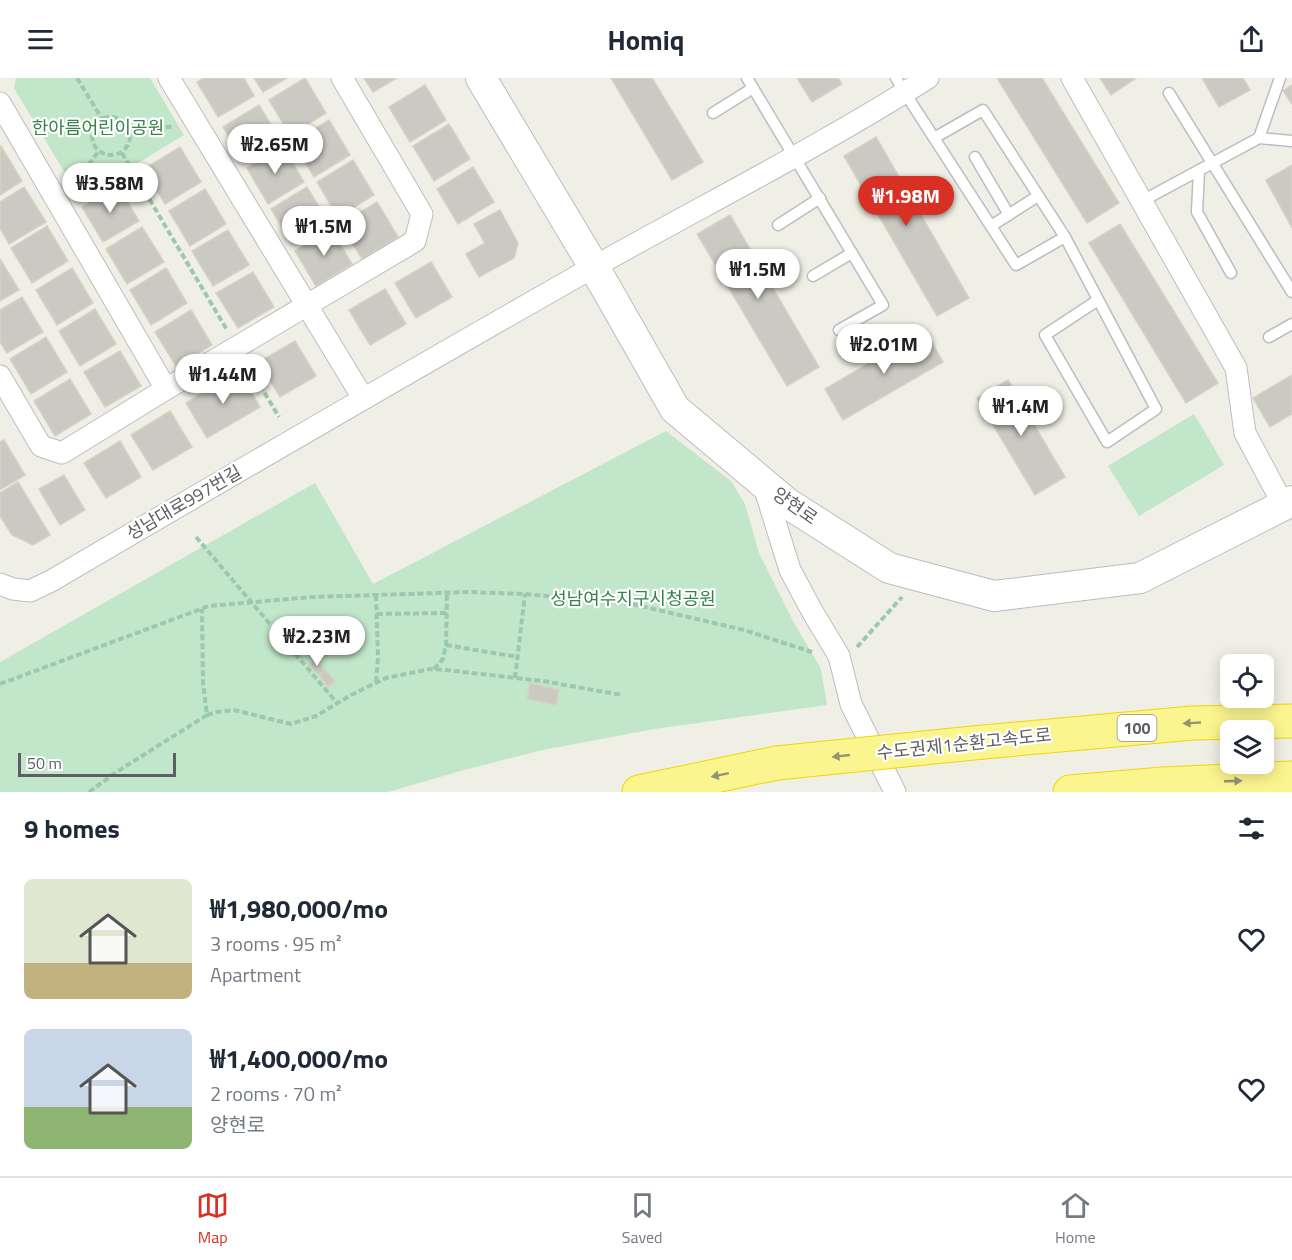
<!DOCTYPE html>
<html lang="en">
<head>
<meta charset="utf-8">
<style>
  body { margin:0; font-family:"Titillium Web","Noto Sans KR",sans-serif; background:#f6f6f7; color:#1f2937; height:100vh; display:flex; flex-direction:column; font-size:22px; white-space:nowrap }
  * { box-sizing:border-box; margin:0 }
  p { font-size:20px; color:#747a83 }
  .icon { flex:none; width:33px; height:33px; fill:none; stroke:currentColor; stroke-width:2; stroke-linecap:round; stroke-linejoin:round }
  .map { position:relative; height:714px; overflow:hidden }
  .details { display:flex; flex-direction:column; background:#fff; flex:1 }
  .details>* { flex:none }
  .fabs { position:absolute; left:1220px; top:576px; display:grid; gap:12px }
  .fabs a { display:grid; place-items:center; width:54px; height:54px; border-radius:9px; background:#fff; box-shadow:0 3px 15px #0003; font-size:30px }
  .scale { position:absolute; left:18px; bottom:15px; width:158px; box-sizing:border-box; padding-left:6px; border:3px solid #5d5f65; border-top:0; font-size:16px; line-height:21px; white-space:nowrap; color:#5d5f65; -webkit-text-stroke:4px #fff; paint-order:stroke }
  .price { position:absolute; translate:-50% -51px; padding:0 14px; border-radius:21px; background:#fff; color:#222; font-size:20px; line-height:39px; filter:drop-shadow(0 2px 3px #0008) }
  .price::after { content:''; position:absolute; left:50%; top:36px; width:18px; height:14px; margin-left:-9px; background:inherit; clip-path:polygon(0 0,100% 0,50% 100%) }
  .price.selected { background:#d93025; color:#fff }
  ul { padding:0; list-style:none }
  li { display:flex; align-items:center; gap:18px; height:150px; padding:0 24px }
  li span { display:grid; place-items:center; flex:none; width:168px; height:120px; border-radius:9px; color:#555 }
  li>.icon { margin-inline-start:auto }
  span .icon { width:72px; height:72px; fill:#fffc; stroke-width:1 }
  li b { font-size:26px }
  h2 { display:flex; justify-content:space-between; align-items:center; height:72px; padding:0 24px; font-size:26px }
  header { display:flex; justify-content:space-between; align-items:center; height:78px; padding:0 24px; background:#fff; font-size:27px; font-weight:700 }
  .tab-bar { display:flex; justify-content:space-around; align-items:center; height:84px; border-top:2px solid #e0e1e3; background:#fff; font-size:16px; color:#747a83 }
  .tab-bar a { display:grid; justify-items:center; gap:3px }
  .tab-bar .selected { color:#d93025 }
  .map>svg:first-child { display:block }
  .green { fill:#c2e6c9 }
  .building { fill:#cac9c2; stroke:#d4d2c3; stroke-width:1.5 }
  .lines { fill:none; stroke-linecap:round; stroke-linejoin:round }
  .service-casing { stroke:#bcbdc3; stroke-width:13 }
  .minor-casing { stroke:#bcbdc3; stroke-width:23 }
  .secondary-casing { stroke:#babcc3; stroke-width:32 }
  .motorway-casing { stroke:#f0d605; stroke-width:35 }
  .path { stroke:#9cc7b1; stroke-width:4; stroke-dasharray:6 3; stroke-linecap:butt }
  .service { stroke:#fff; stroke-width:10 }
  .minor { stroke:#fff; stroke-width:21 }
  .secondary { stroke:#fff; stroke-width:30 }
  .motorway { stroke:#fbf590; stroke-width:33 }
  .motorway-bridge-casing { stroke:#f0d605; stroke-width:35; stroke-linecap:butt }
  .motorway-bridge { stroke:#fbf590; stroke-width:33 }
  .oneway { fill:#949474 }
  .labels { text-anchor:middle; stroke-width:4.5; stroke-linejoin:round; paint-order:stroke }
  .shield { fill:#fff; stroke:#8e8f93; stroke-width:1.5 }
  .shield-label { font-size:16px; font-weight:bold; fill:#5d5f65 }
  .park-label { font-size:18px; fill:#368349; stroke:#fff }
  .street-label { font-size:18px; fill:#5d5f65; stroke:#fff }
</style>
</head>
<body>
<header><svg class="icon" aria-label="menu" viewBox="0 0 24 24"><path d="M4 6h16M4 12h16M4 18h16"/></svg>Homiq<svg class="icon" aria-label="share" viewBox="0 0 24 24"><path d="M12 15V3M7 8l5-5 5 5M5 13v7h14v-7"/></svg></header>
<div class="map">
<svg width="1292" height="714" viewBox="0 0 1292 714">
  <rect width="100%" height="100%" fill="#efefe5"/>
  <g class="green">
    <polygon points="16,0 150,0 184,57 80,120 14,10"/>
    <polygon points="1194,336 1224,387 1139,438 1108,388"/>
    <polygon points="666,353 731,403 745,426 759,475 793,543 821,591 827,627 654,651 543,672 464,692 388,714 0,714 0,584 315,405 373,506"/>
  </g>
  <g class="building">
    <polygon points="204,0 244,0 254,18 218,39 197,4"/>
    <polygon points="254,0 287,0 263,14"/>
    <polygon points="305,0 326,35 290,57 269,22"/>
    <polygon points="364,0 397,0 373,14"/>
    <polygon points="611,0 652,0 703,84 672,102"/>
    <polygon points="797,0 838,0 842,6 812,24"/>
    <polygon points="997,0 1042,0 1119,125 1087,145"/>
    <polygon points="1100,0 1136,0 1111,17"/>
    <polygon points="1202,0 1243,0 1250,12 1219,29"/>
    <polygon points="425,7 446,42 410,64 389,29"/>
    <polygon points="1292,7 1292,26 1283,13"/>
    <polygon points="259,27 280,62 244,84 223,49"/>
    <polygon points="329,42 350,77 314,99 293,64"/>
    <polygon points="449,46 470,81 434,103 413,68"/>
    <polygon points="876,59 969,220 937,238 844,78"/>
    <polygon points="1,68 22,103 0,117 0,69"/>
    <polygon points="180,69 201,104 165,126 144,91"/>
    <polygon points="283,69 304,104 268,126 247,90"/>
    <polygon points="353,82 374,117 338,139 317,104"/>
    <polygon points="1292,87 1292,150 1266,102"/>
    <polygon points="473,89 494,124 458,146 437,111"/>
    <polygon points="118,108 139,143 103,164 82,129"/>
    <polygon points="24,109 46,144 9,166 0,150 0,124"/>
    <polygon points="307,109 328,144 292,166 271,131"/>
    <polygon points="205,111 226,146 190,168 169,133"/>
    <polygon points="377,124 398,159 362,181 341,146"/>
    <polygon points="500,132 518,165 514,180 479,199 466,176 485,165 474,146"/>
    <polygon points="730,137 819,289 787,308 697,156"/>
    <polygon points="1120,146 1218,305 1186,325 1089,165"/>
    <polygon points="47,148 68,183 32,205 11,170"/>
    <polygon points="142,149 164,184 127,206 106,171"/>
    <polygon points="331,151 352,186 316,208 295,173"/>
    <polygon points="228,152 249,187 213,208 192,173"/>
    <polygon points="0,181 19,212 0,223"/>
    <polygon points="431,184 452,219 416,240 395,205"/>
    <polygon points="72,190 93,225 57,247 36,212"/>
    <polygon points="166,190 187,225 151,247 130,212"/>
    <polygon points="253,194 274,229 238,250 216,215"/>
    <polygon points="385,211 406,246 370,267 349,232"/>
    <polygon points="22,219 43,254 7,275 0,264 0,232"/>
    <polygon points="95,231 116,266 80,288 59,253"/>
    <polygon points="191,232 212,267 176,288 155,254"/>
    <polygon points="925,252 943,284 843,342 825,311"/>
    <polygon points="46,259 67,294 31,316 10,281"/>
    <polygon points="295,263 316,298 280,319 259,284"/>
    <polygon points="120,273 141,308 105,329 84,294"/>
    <polygon points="239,293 260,329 207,360 186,325"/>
    <polygon points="1292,297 1292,336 1270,349 1253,320"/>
    <polygon points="70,301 91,336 55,358 34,323"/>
    <polygon points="1008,302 1065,399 1035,417 977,320"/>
    <polygon points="170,333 192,369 153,392 131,357"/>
    <polygon points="4,362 25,397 0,412 0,364"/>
    <polygon points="120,363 141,399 106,420 84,385"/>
    <polygon points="64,397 85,432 60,447 39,411"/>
    <polygon points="18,404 50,457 33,467 12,457 0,438 0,415"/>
    <polygon points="315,580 325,592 319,597 309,586"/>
    <polygon points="325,592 335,603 328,609 319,597"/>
    <polygon points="530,605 559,612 556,627 527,621"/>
  </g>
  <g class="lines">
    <defs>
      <g id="service">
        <polyline points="747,0 883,227 839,252"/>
        <polyline points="896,0 905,15 1016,187 1065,159 983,32 934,60"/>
        <polyline points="1169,15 1292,214"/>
        <polyline points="713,35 753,10"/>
        <polyline points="1259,60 1292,63"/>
        <polyline points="975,79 1009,137"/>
        <polyline points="1199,92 1197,134 1231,195"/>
        <polyline points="1142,123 1259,60 1280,0"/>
        <polyline points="778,147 820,120"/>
        <polyline points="991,148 1038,118"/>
        <polyline points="1065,159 1156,331 1107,364 1045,257 1098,222"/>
        <polyline points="813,198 852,175"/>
        <polyline points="1269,259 1292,246"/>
      </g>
      <g id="minor">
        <polyline points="169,0 363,320"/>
        <polyline points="1072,0 1236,290 1245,355 1284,428"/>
        <polyline points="0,25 166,311"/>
        <polyline points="0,298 41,368 62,375 166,311 415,163 422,136 342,0"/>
        <polyline points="763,405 790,492 812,533 839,578 851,626 895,714"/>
        <path d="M0 506 13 511 30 513 51 503C230 398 410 293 592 190 704 127 819 69 928 0"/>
      </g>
      <polyline id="secondary" points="481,0 594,189 675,331 787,425 889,490 994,518 1140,500 1292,423"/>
      <g id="motorway">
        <polyline points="983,664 1192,645 1292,643"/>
        <polyline points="639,714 777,685"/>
        <polyline points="1070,714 1163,706 1292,700"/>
      </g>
    </defs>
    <use href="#service" class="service-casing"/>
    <use href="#minor" class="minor-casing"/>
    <use href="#secondary" class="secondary-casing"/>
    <use href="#motorway" class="motorway-casing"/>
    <g class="path">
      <polyline points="77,0 102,41"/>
      <circle cx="111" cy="58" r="19"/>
      <polyline points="130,55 174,48"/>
      <polyline points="122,75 227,252"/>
      <polyline points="72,108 99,73"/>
      <polyline points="246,284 279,339"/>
      <polyline points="196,459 337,625"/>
      <polyline points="377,536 447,535"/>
      <polyline points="446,567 518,579"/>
      <polyline points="857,569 902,519"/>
      <polyline points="434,591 443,581 446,567 447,515"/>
      <polyline points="515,600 525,516"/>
      <polyline points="376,604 378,579 376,517"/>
      <polyline points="0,606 209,528 312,519 376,517 468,514 525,516 632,526 744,552 812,574"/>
      <polyline points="207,637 217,634 234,632 291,646 316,638 351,617 386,600 430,591 446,592 543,603 622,617"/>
      <polyline points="89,714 118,693 207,637 203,605 202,531"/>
    </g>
    <use href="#service" class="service"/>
    <use href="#minor" class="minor"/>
    <use href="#secondary" class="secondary"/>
    <use href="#motorway" class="motorway"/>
    <defs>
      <polyline id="motorway-bridge" points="777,685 983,664"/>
    </defs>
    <use href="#motorway-bridge" class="motorway-bridge-casing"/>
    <use href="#motorway-bridge" class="motorway-bridge"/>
  </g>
  <defs><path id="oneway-solid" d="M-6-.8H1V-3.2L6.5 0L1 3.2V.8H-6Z" transform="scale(1.5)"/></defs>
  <g class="oneway">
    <use href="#oneway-solid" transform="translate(1192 645) rotate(177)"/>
    <use href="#oneway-solid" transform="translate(841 678) rotate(174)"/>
    <use href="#oneway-solid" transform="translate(720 697) rotate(168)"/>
    <use href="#oneway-solid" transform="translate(1233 703) rotate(-2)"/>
  </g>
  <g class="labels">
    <rect class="shield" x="1117.5" y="637" width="39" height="26" rx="4.5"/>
    <g class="shield-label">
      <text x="1137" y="656">100</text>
    </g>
    <g class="park-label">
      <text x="98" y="56">한아름어린이공원</text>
      <text x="633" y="527">성남여수지구시청공원</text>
    </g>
    <g class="street-label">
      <text transform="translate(184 425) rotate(-30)" y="6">성남대로997번길</text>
      <text transform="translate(795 428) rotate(35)" y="6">양현로</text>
      <text transform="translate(964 666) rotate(-6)" y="6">수도권제1순환고속도로</text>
    </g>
  </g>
</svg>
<div class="fabs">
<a><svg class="icon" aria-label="locate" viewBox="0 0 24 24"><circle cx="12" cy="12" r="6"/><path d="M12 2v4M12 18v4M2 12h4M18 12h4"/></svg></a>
<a><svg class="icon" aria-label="layers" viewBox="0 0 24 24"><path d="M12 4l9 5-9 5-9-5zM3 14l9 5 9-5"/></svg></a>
</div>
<div class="scale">50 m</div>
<b class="price" style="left:275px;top:97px">₩2.65M</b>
<b class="price" style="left:110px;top:136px">₩3.58M</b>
<b class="price selected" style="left:906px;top:149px">₩1.98M</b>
<b class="price" style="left:324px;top:179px">₩1.5M</b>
<b class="price" style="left:758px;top:222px">₩1.5M</b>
<b class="price" style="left:884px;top:297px">₩2.01M</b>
<b class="price" style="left:223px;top:327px">₩1.44M</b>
<b class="price" style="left:1021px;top:359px">₩1.4M</b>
<b class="price" style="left:317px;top:589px">₩2.23M</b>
</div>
<section class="details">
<h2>9 homes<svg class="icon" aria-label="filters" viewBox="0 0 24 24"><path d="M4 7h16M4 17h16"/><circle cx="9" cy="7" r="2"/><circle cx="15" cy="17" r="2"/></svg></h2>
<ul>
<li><span style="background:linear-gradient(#dfe7d0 70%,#c2b280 0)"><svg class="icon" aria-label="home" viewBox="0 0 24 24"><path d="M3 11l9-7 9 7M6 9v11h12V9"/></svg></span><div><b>₩1,980,000/mo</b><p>3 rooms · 95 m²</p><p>Apartment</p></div><svg class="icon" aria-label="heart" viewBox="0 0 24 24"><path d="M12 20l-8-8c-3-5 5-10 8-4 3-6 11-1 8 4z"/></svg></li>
<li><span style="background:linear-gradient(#c9d6e8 65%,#8fb573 0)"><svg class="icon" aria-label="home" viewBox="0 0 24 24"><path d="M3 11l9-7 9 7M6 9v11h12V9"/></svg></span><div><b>₩1,400,000/mo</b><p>2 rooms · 70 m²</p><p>양현로</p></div><svg class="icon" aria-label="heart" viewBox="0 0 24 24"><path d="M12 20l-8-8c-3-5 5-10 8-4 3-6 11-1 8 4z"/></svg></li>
</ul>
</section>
<nav class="tab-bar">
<a class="selected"><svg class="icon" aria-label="map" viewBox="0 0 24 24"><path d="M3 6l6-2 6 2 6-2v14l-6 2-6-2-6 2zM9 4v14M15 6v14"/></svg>Map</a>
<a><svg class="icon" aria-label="saved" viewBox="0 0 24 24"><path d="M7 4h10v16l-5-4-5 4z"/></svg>Saved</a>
<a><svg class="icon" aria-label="home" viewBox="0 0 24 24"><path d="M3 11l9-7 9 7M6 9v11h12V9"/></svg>Home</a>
</nav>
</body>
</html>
